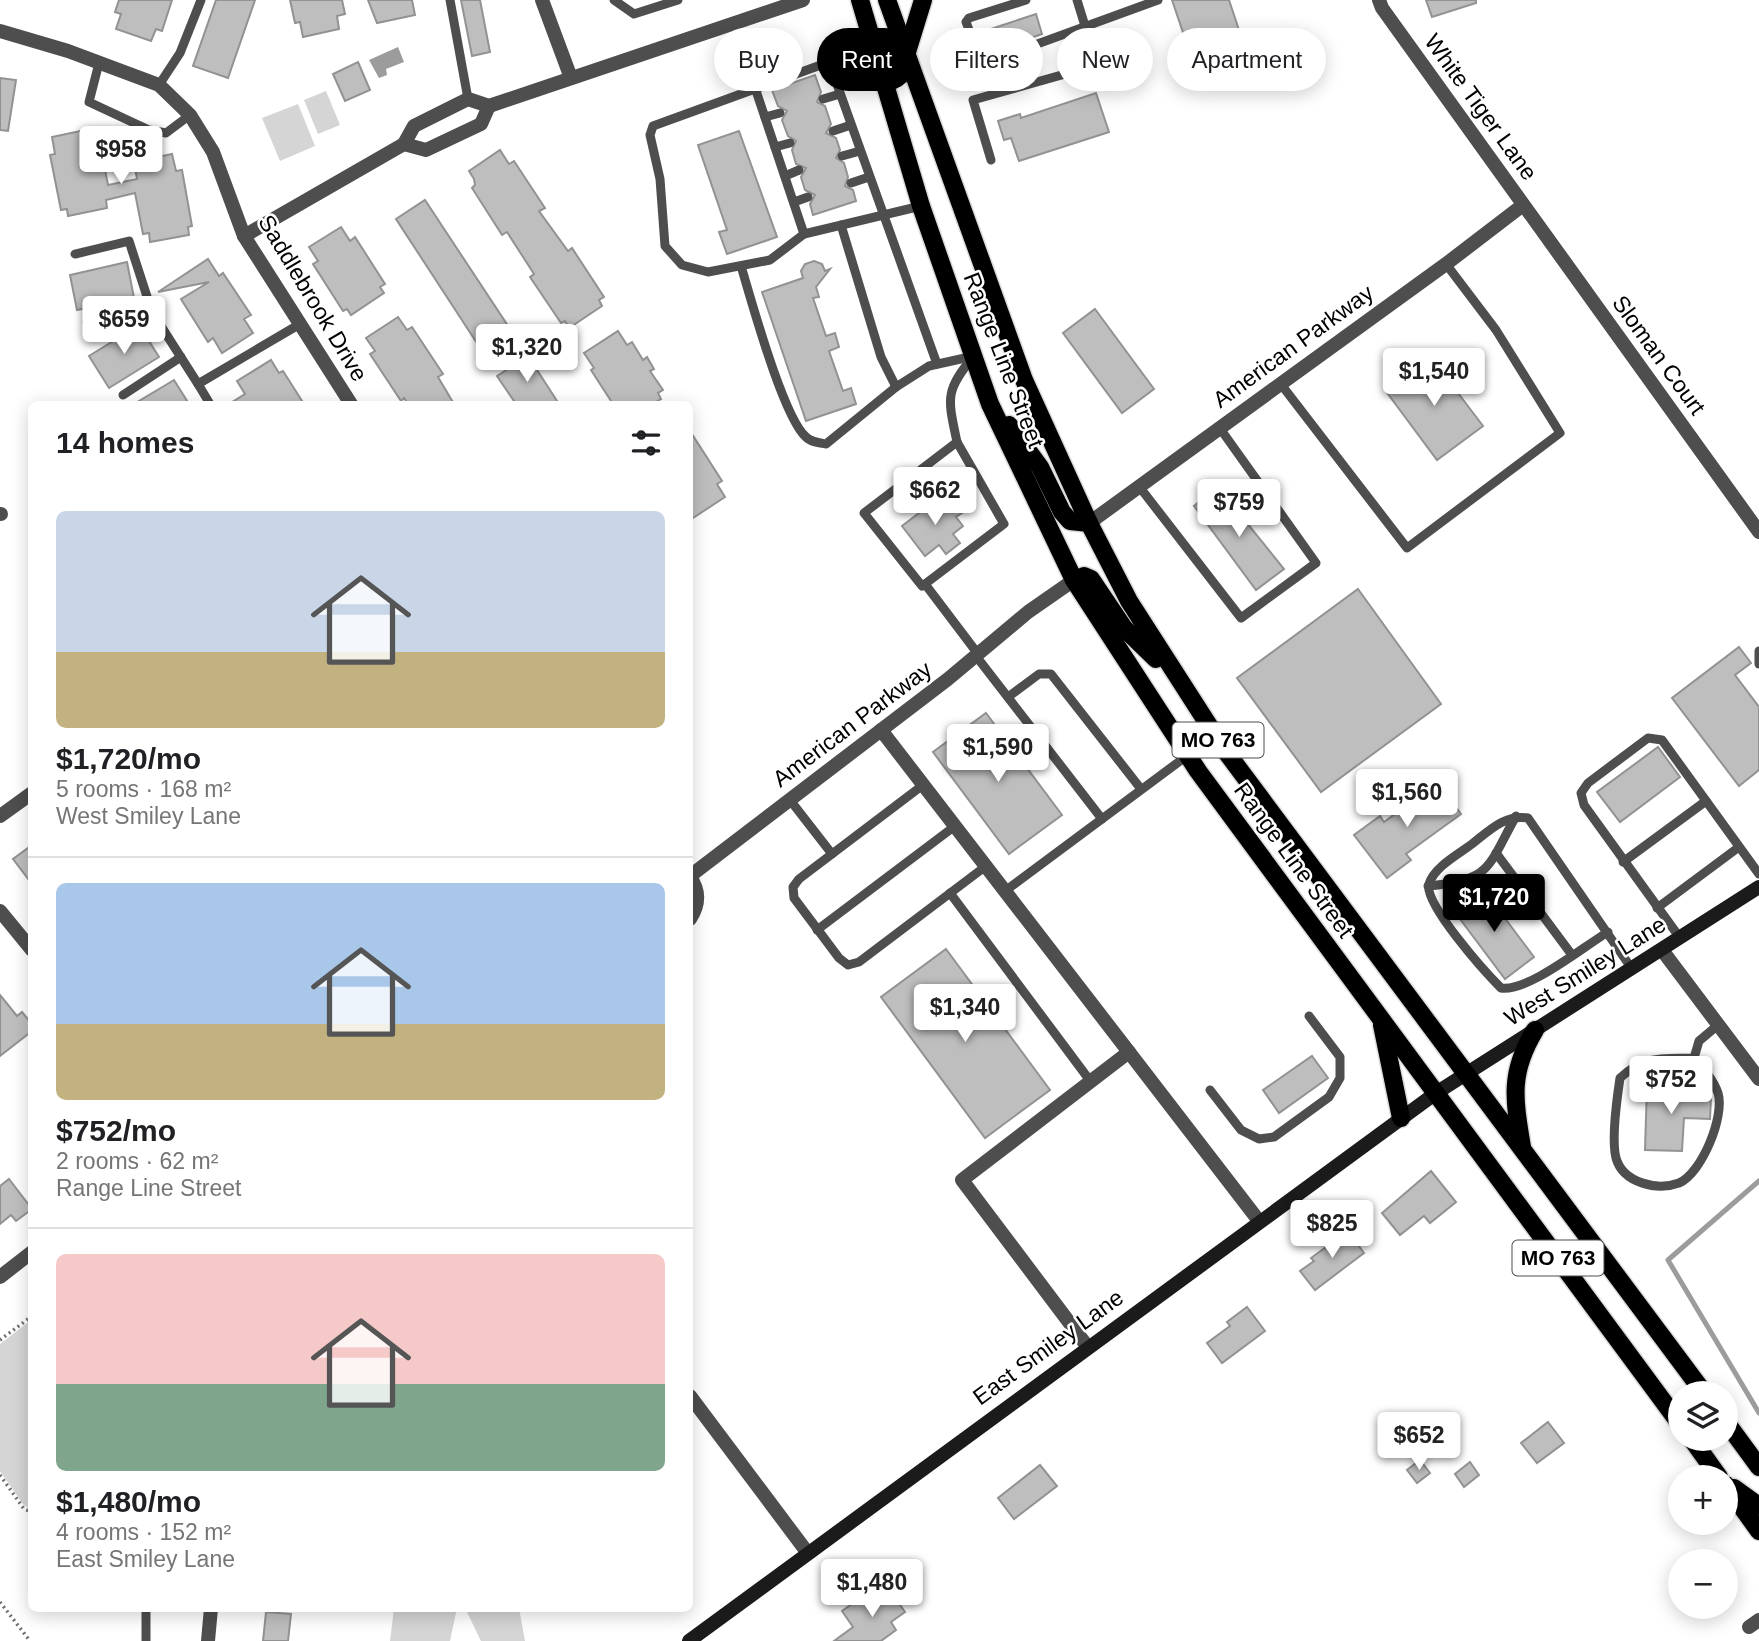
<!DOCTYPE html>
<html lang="en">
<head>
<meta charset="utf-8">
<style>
  body { margin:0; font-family:Helvetica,sans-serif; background:#f6f6f6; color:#202124; height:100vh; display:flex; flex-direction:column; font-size:26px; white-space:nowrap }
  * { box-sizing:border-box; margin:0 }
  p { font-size:23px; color:#757577 }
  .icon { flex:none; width:38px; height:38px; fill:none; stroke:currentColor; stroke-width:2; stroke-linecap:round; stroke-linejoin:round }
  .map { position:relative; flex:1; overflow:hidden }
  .details { position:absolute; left:28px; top:401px; width:665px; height:1211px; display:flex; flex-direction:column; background:#fff; border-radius:10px; box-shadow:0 4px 18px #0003 }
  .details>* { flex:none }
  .hud { position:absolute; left:714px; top:28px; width:665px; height:63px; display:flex; gap:14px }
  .tools { position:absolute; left:1668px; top:1381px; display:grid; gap:14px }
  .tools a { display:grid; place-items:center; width:70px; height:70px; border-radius:50%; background:#fff; box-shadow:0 4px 18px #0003; font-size:35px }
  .price { position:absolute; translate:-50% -60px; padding:0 16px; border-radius:7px; background:#fff; color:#222; font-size:23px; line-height:46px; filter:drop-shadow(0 2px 4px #0008) }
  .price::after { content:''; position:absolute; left:50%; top:42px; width:21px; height:16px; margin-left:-10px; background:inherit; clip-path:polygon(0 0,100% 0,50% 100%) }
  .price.selected { background:#000; color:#fff }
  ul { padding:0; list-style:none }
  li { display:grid; align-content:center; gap:14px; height:371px; padding:0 28px }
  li+li { border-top:2px solid #e0e0e0 }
  li span { display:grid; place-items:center; height:217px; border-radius:10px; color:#555 }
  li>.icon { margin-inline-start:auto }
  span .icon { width:126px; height:126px; fill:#fffc; stroke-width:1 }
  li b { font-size:30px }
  h2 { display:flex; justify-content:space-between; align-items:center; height:84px; padding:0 28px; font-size:30px }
  .tag { padding:0 24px; border-radius:32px; background:#fff; box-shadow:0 4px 18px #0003; font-size:24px; line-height:63px }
  .tag.selected { background:#000; color:#fff }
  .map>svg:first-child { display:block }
  .green { fill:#d5d5d5 }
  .water { fill:#9c9c9c }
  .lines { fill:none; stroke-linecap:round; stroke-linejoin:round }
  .stream { stroke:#9c9c9c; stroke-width:5 }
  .building { fill:#bebebe; stroke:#929292; stroke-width:2 }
  .primary-casing { stroke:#dbdbdb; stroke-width:21 }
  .path { stroke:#707070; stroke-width:3.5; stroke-dasharray:2 3.5; stroke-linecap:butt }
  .lane { stroke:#4e4e4e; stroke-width:9 }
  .street { stroke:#4e4e4e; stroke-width:14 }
  .secondary { stroke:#1b1b1b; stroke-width:14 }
  .primary { stroke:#000; stroke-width:18 }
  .labels { text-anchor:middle; stroke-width:5; stroke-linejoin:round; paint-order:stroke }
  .shield { fill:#fff; stroke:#4c4c4c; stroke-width:2 }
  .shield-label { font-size:21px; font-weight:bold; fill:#000 }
  .street-label { font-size:23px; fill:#000; stroke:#fff }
</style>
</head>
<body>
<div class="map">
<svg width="1759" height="1641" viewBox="0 0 1759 1641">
  <rect width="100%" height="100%" fill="#fff"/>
  <g class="green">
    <polygon points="326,91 340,125 318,134 304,100"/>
    <polygon points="298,104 315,146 280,161 262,118"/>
    <polygon points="31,1320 32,1509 30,1509 23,1504 0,1471 0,1344"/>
    <polygon points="394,1608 457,1608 450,1641 390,1641"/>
    <polygon points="465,1608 519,1608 525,1641 481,1641"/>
  </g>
  <polygon class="water" points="398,47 404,62 386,69 387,75 379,78 369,60"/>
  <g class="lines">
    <polyline class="stream" points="1759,1181 1668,1260 1759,1413"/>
  </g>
  <g class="building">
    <polygon points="119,0 172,0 162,31 156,29 151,41 116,29 121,14 115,12"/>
    <polygon points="216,0 255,0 228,78 193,66"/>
    <polygon points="290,0 342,0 345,14 337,16 339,29 303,37 300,22 295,23"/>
    <polygon points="368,0 412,0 415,15 377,23"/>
    <polygon points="461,0 480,0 490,52 472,56"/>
    <polygon points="1172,0 1229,0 1246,51 1195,68"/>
    <polygon points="1426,0 1476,0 1476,3 1432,17"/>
    <polygon points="1036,14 1042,34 992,51 985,31"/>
    <polygon points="358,62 370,90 345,101 333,74"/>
    <polygon points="815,75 821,92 817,102 825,106 831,124 826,133 836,138 840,150 836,158 844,163 848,177 845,186 853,190 856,201 813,215 810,204 815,195 805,190 801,177 806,168 796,164 792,150 796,141 788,136 782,120 787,111 778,106 772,90"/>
    <polygon points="0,78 16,80 8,131 0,130"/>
    <polygon points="1096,93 1109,132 1019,161 1011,138 1004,140 998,121 1020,114 1021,118"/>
    <polygon points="90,129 93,145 100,144 108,185 137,179 134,162 172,154 176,171 182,170 192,226 188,227 189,235 150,242 149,233 143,234 135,193 106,200 107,208 68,216 67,209 61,210 50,155 55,154 52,137"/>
    <polygon points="739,131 777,237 727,254 719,232 727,230 698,145"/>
    <polygon points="500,150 509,164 514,161 545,208 539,211 568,251 572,248 604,297 599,300 602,306 569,328 565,321 561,323 530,277 534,274 507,232 502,235 472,188 475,185 474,179 469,171"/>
    <polygon points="425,200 514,335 484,354 396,219"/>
    <polygon points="341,227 350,241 355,237 385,284 380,287 384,293 351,315 347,309 343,311 313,264 318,261 309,247"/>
    <polygon points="208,259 219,276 223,273 251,315 244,319 253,333 222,353 213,338 208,342 181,299 209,282 158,292"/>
    <polygon points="814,261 822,264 825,271 830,269 816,287 819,297 813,298 826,336 835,333 839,347 829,351 843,391 851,388 856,404 806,421 762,292 803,278 801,271 805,264"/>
    <polygon points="127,262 134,298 77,310 70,275"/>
    <polygon points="1095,309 1154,389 1122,413 1063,333"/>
    <polygon points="398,317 407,330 412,327 443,374 438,377 454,404 408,404 404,398 401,401 370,354 375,351 366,338"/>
    <polygon points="139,325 159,357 109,388 89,356"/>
    <polygon points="618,331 627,345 632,342 643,360 647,357 654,369 650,371 663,390 658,393 661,399 652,404 613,404 591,370 594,368 584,353"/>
    <polygon points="528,356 559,404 516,404 497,376"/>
    <polygon points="1430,356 1483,426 1437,460 1385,390"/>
    <polygon points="271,360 279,373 283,371 304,404 229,404 245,394 237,381"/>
    <polygon points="174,380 189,404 134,404"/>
    <polygon points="690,431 722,481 717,484 725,497 690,520"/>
    <polygon points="1218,487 1284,569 1256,590 1194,506"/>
    <polygon points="940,497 946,506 953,500 962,513 956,517 963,526 953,534 960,543 946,554 939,545 925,556 902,526"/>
    <polygon points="1358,589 1441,704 1321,792 1237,678"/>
    <polygon points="1739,647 1751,663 1735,675 1759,707 1759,770 1739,786 1672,698"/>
    <polygon points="986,713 1062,815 1009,854 933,752"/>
    <polygon points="1658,747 1680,777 1620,822 1597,792"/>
    <polygon points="1438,782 1461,814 1406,854 1411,860 1387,878 1354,835 1380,816 1384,822"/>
    <polygon points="32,845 32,884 13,859"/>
    <polygon points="1483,889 1534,957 1505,979 1454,911"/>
    <polygon points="946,949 1050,1090 985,1138 881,997"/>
    <polygon points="0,995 17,1016 22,1012 32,1024 32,1031 0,1056"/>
    <polygon points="1312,1056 1328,1078 1279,1113 1263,1090"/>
    <polygon points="1647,1085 1685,1086 1685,1096 1711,1097 1710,1119 1684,1118 1682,1151 1645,1150"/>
    <polygon points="1431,1171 1456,1202 1430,1223 1424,1216 1400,1235 1382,1213"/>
    <polygon points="9,1179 32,1209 16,1221 11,1215 0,1224 0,1186"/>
    <polygon points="1348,1231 1364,1253 1315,1290 1300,1271 1314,1261 1311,1258"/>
    <polygon points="1247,1307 1265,1331 1222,1363 1207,1343 1230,1326 1227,1322"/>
    <polygon points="1548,1422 1564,1443 1537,1463 1521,1443"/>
    <polygon points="1420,1460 1430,1473 1417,1483 1407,1470"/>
    <polygon points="1470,1462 1479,1475 1464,1487 1455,1474"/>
    <polygon points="1040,1465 1057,1486 1014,1519 998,1498"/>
    <polygon points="891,1592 905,1612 891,1622 896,1630 881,1641 834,1641 853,1627 842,1611 863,1596 871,1606"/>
    <polygon points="266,1612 291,1614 288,1641 263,1641"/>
  </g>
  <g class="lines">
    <defs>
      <g id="primary">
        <polyline points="860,0 921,206 990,404 1074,580 1198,771 1680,1424"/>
        <polyline points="887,0 1024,380 1089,523 1129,601 1224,749 1704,1393"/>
        <polyline points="906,55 923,0"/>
        <polyline points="1009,425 1040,467 1062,512 1070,521 1089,523"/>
        <polyline points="1074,580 1084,576 1091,579 1124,628 1156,659"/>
        <polyline points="1382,1025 1401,1118"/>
        <path d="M1522 1147C1514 1099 1509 1073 1535 1030"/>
        <polyline points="1726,1422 1759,1467"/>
        <polyline points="1691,1438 1719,1477"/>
        <polyline points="1726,1485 1759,1531"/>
        <polyline points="1734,1488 1759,1506"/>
      </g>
    </defs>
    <use href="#primary" class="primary-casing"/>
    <g class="path">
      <polyline points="0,1340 32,1316"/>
      <polyline points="0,1475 24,1509 32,1512"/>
      <polyline points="0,1602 30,1641"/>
    </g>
    <g class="lane">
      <polyline points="450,0 468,99"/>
      <polyline points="614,0 634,14 678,0"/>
      <polyline points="1026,0 969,18 966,22 981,61 985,63 1158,0"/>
      <polyline points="733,22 804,234 921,206"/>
      <polyline points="99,63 89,102 149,130 166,133 190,115"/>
      <polyline points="159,85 180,53 201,0"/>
      <polyline points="823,99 840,94"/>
      <polyline points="765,117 780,113"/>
      <polyline points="833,131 851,125"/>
      <polyline points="775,147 790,143"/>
      <polyline points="842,156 860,151"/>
      <polyline points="991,160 973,100 1097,65 1077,0"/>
      <polyline points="785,176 799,170"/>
      <polyline points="851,183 869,177"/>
      <polyline points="794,202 808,197"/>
      <polyline points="841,225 881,357 896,387"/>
      <polyline points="804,234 770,260 708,272 682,265 665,246 660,179 650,135 653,126 829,62 937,364"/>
      <polyline points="75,254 129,241 152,312 198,384 300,324"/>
      <path d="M741 266C751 299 783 417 806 437 811 442 819 443 826 444L896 387 929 366 974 356"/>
      <polyline points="87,322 150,306"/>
      <polyline points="1280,383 1407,548 1560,433 1496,330 1446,264"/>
      <polyline points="198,384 210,404"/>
      <polyline points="123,395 181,357"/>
      <path d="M957 442C948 399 944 391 974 356"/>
      <polyline points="1138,485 1241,618 1316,563 1219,427"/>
      <polyline points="925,584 1004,524 957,442 864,513 922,586 925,584 978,654"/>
      <polyline points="1759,651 1759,664"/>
      <polyline points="976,656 1102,819"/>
      <polyline points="1008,697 1039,674 1051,674 1141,789"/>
      <polyline points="923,785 799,879 793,887 794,898 839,958 848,965 859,962 986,866"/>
      <polyline points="790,800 832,854"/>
      <polyline points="1496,853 1572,955"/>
      <polyline points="1623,862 1706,801"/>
      <path d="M1428 886C1492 880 1487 868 1516 816"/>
      <polyline points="1005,891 1188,755"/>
      <polyline points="950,893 1091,1082"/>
      <polyline points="1657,908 1739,847"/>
      <polyline points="817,930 955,826"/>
      <path d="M1608 932C1583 947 1528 992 1501 988 1486 973 1423 903 1429 884 1434 867 1459 854 1472 844 1489 831 1505 814 1528 818L1632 969"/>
      <polyline points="1680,938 1584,805 1581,793 1588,783 1648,738 1662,740 1759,874"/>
      <path d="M1694 1058C1661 1059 1645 1055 1620 1078 1617 1098 1611 1139 1616 1158 1623 1183 1657 1191 1679 1183 1702 1173 1725 1116 1718 1093 1713 1079 1703 1068 1694 1058L1699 1041 1718 1025"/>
      <polyline points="1210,1090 1241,1130 1259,1139 1274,1137 1329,1097 1340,1078 1340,1057 1309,1016"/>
      <polyline points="146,1641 146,1608"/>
    </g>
    <g class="street">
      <polyline points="542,0 571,78"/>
      <polyline points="1379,0 1382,8 1759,532"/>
      <polyline points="0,31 68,51 159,85 190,115 213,152 244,236 351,404"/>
      <polyline points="404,144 426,150 481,124 489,106"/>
      <polyline points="244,236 404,144 414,126 468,99 489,106 803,0"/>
      <polyline points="0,514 1,514"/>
      <polyline points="1089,523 1446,264 1523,205"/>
      <polyline points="881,730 1259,1221"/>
      <polyline points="0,816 32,793"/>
      <polyline points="690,876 948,679 1028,612 1074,580"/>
      <path d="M690 877C700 891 699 905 690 919"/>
      <polyline points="0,911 32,950"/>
      <polyline points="1662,950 1759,1079"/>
      <polyline points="0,1277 32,1252"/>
      <polyline points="1087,1346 962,1180 1129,1052"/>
      <polyline points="690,1396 807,1552"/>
      <polyline points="1749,1627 1759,1620"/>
      <polyline points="208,1641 211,1608"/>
    </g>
    <polyline class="secondary" points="689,1641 1436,1093 1759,887"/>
    <use href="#primary" class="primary"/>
  </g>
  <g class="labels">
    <g class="shield">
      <rect x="1172.5" y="722.5" width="91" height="35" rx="5"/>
      <rect x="1512.5" y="1240.5" width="91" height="35" rx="5"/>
    </g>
    <g class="shield-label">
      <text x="1218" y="747">MO 763</text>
      <text x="1558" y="1265">MO 763</text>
    </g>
    <g class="street-label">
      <text transform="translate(1481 107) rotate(54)" y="8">White Tiger Lane</text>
      <text transform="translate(313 298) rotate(59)" y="8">Saddlebrook Drive</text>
      <text transform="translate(1293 346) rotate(-36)" y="8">American Parkway</text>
      <text transform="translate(1659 355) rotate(54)" y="8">Sloman Court</text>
      <text transform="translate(1004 360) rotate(69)" y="8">Range Line Street</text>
      <text transform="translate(852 724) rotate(-37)" y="8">American Parkway</text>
      <text transform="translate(1294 860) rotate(54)" y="8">Range Line Street</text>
      <text transform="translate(1585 971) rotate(-32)" y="8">West Smiley Lane</text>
      <text transform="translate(1048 1347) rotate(-36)" y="8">East Smiley Lane</text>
    </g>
  </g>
</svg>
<div class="tools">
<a><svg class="icon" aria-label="layers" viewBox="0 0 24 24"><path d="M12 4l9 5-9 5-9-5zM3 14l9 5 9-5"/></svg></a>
<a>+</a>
<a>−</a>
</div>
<b class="price" style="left:121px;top:186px">$958</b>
<b class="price" style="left:124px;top:356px">$659</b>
<b class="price" style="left:527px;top:384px">$1,320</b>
<b class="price" style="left:1434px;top:408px">$1,540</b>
<b class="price" style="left:935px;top:527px">$662</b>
<b class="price" style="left:1239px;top:539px">$759</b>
<b class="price" style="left:998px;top:784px">$1,590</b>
<b class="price" style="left:1407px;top:829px">$1,560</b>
<b class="price selected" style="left:1494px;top:934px">$1,720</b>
<b class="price" style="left:965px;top:1044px">$1,340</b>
<b class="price" style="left:1671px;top:1116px">$752</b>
<b class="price" style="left:1332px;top:1260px">$825</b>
<b class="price" style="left:1419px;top:1472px">$652</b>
<b class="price" style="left:872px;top:1619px">$1,480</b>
<div class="hud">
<a class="tag">Buy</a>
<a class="tag selected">Rent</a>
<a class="tag">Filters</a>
<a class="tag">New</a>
<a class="tag">Apartment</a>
</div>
<section class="details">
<h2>14 homes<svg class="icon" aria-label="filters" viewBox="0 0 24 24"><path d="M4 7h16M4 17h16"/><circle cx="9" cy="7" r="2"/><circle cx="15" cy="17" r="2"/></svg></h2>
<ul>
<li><span style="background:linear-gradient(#c9d6e8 65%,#c2b280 0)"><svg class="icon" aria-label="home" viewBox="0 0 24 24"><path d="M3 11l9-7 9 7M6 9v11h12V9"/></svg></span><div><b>$1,720/mo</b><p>5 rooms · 168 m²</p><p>West Smiley Lane</p></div></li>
<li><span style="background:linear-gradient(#a9c7e8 65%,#c2b280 0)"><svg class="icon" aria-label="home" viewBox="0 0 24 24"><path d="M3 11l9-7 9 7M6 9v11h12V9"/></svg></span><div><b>$752/mo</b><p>2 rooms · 62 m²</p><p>Range Line Street</p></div></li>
<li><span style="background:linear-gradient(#f6c9c9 60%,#7fa58c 0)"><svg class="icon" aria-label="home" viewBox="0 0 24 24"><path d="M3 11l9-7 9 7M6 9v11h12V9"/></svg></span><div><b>$1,480/mo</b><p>4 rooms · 152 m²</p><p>East Smiley Lane</p></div></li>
</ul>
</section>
</div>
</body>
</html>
